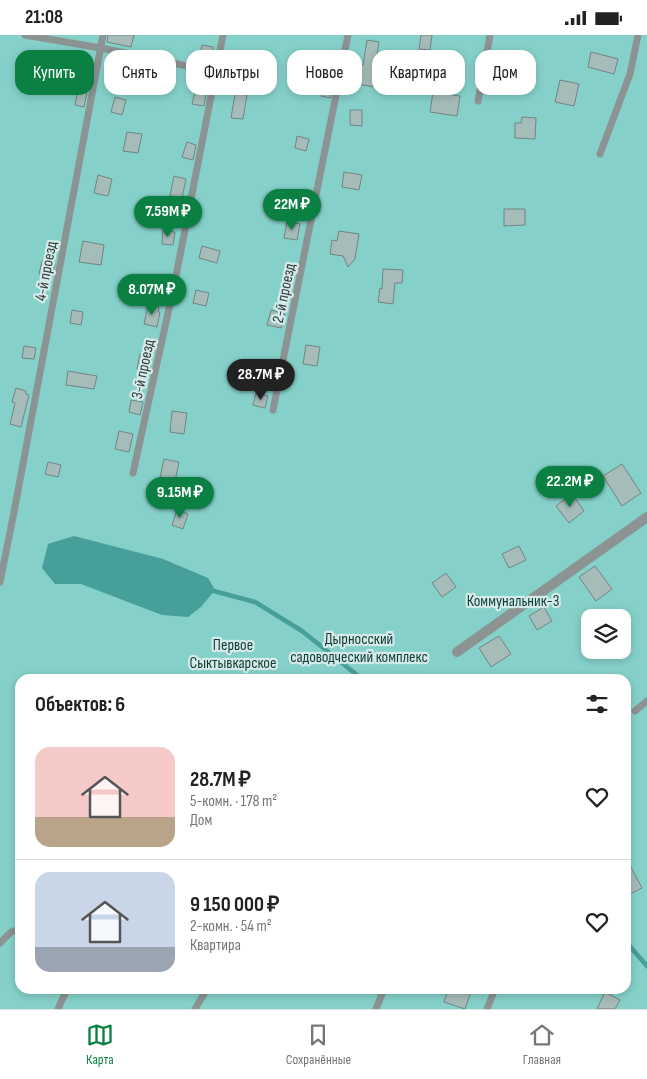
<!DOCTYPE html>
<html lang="ru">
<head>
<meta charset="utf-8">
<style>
  body { margin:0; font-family:"Sofia Sans Condensed",sans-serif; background:#f2f2f2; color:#222; height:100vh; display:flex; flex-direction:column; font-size:19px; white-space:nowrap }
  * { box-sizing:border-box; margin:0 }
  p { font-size:16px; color:#767676 }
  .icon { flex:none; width:28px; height:28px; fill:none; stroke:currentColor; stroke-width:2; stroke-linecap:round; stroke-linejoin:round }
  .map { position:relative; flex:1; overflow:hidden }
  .details { position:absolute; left:15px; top:639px; width:616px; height:320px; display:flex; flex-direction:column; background:#fff; border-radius:15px; box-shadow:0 2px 8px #0003 }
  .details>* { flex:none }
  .hud { position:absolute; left:15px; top:15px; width:618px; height:45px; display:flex; gap:10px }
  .tools { position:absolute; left:581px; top:574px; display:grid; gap:10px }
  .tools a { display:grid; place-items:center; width:50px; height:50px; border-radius:10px; background:#fff; box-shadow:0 2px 8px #0003; font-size:25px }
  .price { position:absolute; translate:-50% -42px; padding:0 11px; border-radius:18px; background:#0b8043; color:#fff; font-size:16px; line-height:32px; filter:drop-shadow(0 1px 2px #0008) }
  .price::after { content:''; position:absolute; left:50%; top:30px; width:15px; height:11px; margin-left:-8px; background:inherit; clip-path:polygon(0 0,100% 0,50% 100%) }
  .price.on { background:#222; color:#fff }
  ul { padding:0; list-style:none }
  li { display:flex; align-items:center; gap:15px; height:125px; padding:0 20px }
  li+li { border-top:1px solid #e0e0e0 }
  li span { display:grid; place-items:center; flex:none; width:140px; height:100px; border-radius:15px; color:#555 }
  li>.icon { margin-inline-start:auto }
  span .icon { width:60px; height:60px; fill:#fffc; stroke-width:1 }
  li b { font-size:21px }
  h2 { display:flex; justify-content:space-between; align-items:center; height:60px; padding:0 20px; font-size:21px }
  .chip { padding:0 18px; border-radius:15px; background:#fff; box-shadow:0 2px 8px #0003; font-size:18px; line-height:45px }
  .chip.on { background:#0b8043; color:#fff }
  .status { display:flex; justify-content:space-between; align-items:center; height:35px; padding:0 25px; background:#fff; direction:ltr }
  .status svg { height:14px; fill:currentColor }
  .dock { display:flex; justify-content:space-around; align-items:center; height:70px; border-top:1px solid #e0e0e0; background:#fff; font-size:14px; color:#767676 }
  .dock a { display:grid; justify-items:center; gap:2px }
  .dock .on { color:#0b8043 }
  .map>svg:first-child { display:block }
  .green { fill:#85d1ca; fill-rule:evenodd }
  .water { fill:#469f98 }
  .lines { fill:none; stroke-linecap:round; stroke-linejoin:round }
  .stream { stroke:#469f98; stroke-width:4.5 }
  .building { fill:#a6bcb9; stroke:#718583 }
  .service { stroke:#8b9493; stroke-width:7 }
  .minor { stroke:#8b9493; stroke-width:10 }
  .labels { text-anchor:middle; stroke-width:4.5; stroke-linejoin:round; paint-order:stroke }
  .street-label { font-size:16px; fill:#343d3c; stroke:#d5ebe9 }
  .park-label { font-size:16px; fill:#113b38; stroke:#d5ebe9 }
</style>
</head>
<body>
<div class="status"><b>21:08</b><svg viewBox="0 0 49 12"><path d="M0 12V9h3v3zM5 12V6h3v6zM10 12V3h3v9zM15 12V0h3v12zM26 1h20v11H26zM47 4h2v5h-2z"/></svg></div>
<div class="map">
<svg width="647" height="974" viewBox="0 0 647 974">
  <rect width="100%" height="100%" fill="#d5ebe9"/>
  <path class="green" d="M0 0H647V974H0ZM590 582H622V615H590ZM20 644H626V900L629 910 626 912V954H20Z"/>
  <polygon class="water" points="74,501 163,524 208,543 215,555 201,572 188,582 162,580 81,549 55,549 42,533 48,509"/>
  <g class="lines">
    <g class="stream">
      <polyline points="210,555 255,567 302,596 362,644"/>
      <polyline points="626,907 647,931"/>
    </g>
  </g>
  <g class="building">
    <polygon points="108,0 134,0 131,12 107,7"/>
    <polygon points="421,0 432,0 430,15 419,14"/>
    <polygon points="367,5 379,7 375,32 383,33 380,53 357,49 360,29 363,30"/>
    <polygon points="202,10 213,12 212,23 200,21"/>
    <polygon points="591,17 618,24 614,39 588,32"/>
    <polygon points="560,45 579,49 574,71 555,67"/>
    <polygon points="324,49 332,51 330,63 321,61"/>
    <polygon points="196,52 207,54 204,71 192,69"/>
    <polygon points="78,56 87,58 84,72 75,70"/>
    <polygon points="433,57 460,61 457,81 430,77"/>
    <polygon points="235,59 247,60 243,84 231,83"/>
    <polygon points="115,62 126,65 122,80 111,77"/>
    <polygon points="350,75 362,75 362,91 350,90"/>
    <polygon points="522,82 536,83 535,104 515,103 515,88 521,88"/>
    <polygon points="127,97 142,99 138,118 123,116"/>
    <polygon points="297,101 309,104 306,116 295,113"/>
    <polygon points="187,107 196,110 193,125 182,122"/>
    <polygon points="344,137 362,140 359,155 342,152"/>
    <polygon points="98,140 112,144 108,161 94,158"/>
    <polygon points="174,141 186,144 182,163 170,161"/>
    <polygon points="504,174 525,174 525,190 504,191"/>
    <polygon points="287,186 300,189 297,205 284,203"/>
    <polygon points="163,196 175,197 173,210 162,209"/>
    <polygon points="339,196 359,199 355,224 348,232 343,221 330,219 332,205 337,206"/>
    <polygon points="83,206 104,210 101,230 79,227"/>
    <polygon points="202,211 220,216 217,228 199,223"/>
    <polygon points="42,226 55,229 52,242 39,239"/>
    <polygon points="383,234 403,235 402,248 395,248 393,269 378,267 380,253 382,254"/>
    <polygon points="196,255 209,258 206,271 193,268"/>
    <polygon points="148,270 159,272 158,277 160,277 157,292 144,289"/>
    <polygon points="72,275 83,277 81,290 70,288"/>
    <polygon points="271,275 285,279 281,293 267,290"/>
    <polygon points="306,310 320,312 317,331 303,329"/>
    <polygon points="24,311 36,313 34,324 22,323"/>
    <polygon points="140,319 152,322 149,336 137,334"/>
    <polygon points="68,336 97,341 94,354 66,350"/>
    <polygon points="16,353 26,356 26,359 29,360 21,392 10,389 15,368 12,367"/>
    <polygon points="256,358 268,361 265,373 253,370"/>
    <polygon points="131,365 143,367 140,380 129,377"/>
    <polygon points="172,376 187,378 184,399 170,397"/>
    <polygon points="119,396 133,399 129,417 115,414"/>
    <polygon points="164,424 179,427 175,446 160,443"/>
    <polygon points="48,427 61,430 58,442 45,439"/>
    <polygon points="622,429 641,458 622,471 603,441"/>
    <polygon points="572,459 584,476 569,488 556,471"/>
    <polygon points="177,475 188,479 183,494 172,490"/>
    <polygon points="519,511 526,525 509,533 502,519"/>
    <polygon points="595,531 612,554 596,566 579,542"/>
    <polygon points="446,538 456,552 442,562 432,548"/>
    <polygon points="544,572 552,586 537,595 529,581"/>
    <polygon points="499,601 511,619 491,632 479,613"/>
    <polygon points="626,823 642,853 630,859 626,853"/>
    <polygon points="448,954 472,954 465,974 444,967"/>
    <polygon points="605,957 620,965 615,974 597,974"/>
  </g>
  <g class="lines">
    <g class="service">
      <polyline points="25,0 101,13 216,37"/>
      <polyline points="478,66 490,0"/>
      <polyline points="600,119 630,39 638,0"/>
      <polyline points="273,375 348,0"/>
      <polyline points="133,438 175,246 223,0"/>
      <polyline points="0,547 14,477 103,0"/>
      <polyline points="635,676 647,666"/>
      <polyline points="0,908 11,897 20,894"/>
      <polyline points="58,974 67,954"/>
      <polyline points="195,974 207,954"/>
      <polyline points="376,974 384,954"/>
      <polyline points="487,974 495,954"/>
    </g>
    <polyline class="minor" points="457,617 647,482"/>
  </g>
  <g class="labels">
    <g class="street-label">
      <text transform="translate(45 236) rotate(-79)" y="6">4-й проезд</text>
      <text transform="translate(283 258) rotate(-78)" y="6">2-й проезд</text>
      <text transform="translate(142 334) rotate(-78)" y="6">3-й проезд</text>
    </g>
    <g class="park-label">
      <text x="513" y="571">Коммунальник-3</text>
      <text x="359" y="609">Дырносский<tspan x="359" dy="18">садоводческий комплекс</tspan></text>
      <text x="233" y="615">Первое<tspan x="233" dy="18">Сыктывкарское</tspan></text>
    </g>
  </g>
</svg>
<div class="tools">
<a><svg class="icon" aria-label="layers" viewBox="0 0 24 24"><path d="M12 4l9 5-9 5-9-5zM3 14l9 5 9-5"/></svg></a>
</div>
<b class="price" style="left:292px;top:196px">22M ₽</b>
<b class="price" style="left:168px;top:203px">7.59M ₽</b>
<b class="price" style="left:152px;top:281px">8.07M ₽</b>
<b class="price on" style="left:261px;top:366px">28.7M ₽</b>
<b class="price" style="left:570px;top:473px">22.2M ₽</b>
<b class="price" style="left:180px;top:484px">9.15M ₽</b>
<div class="hud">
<a class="chip on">Купить</a>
<a class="chip">Снять</a>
<a class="chip">Фильтры</a>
<a class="chip">Новое</a>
<a class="chip">Квартира</a>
<a class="chip">Дом</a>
</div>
<section class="details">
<h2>Объектов: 6<svg class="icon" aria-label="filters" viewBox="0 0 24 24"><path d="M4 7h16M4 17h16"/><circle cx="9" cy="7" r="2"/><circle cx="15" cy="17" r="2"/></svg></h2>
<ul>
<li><span style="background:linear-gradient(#f6c9c9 70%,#b9a48a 0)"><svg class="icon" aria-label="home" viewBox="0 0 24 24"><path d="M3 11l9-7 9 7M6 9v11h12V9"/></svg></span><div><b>28.7M ₽</b><p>5-комн. · 178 m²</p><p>Дом</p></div><svg class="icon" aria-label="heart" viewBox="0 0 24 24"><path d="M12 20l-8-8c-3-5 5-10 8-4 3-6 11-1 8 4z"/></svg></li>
<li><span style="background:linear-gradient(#c9d6e8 75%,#9aa5b1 0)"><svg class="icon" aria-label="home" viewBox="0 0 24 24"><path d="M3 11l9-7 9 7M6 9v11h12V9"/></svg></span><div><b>9 150 000 ₽</b><p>2-комн. · 54 m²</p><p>Квартира</p></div><svg class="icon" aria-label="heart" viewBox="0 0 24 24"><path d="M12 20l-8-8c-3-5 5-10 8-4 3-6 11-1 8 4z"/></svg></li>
</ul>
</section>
</div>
<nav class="dock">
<a class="on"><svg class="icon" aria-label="map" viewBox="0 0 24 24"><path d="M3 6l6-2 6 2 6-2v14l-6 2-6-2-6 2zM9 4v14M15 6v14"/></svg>Карта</a>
<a><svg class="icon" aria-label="saved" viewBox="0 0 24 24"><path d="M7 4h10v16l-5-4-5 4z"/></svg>Сохранённые</a>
<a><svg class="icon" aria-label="home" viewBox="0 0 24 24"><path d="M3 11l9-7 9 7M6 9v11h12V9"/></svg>Главная</a>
</nav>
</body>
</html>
